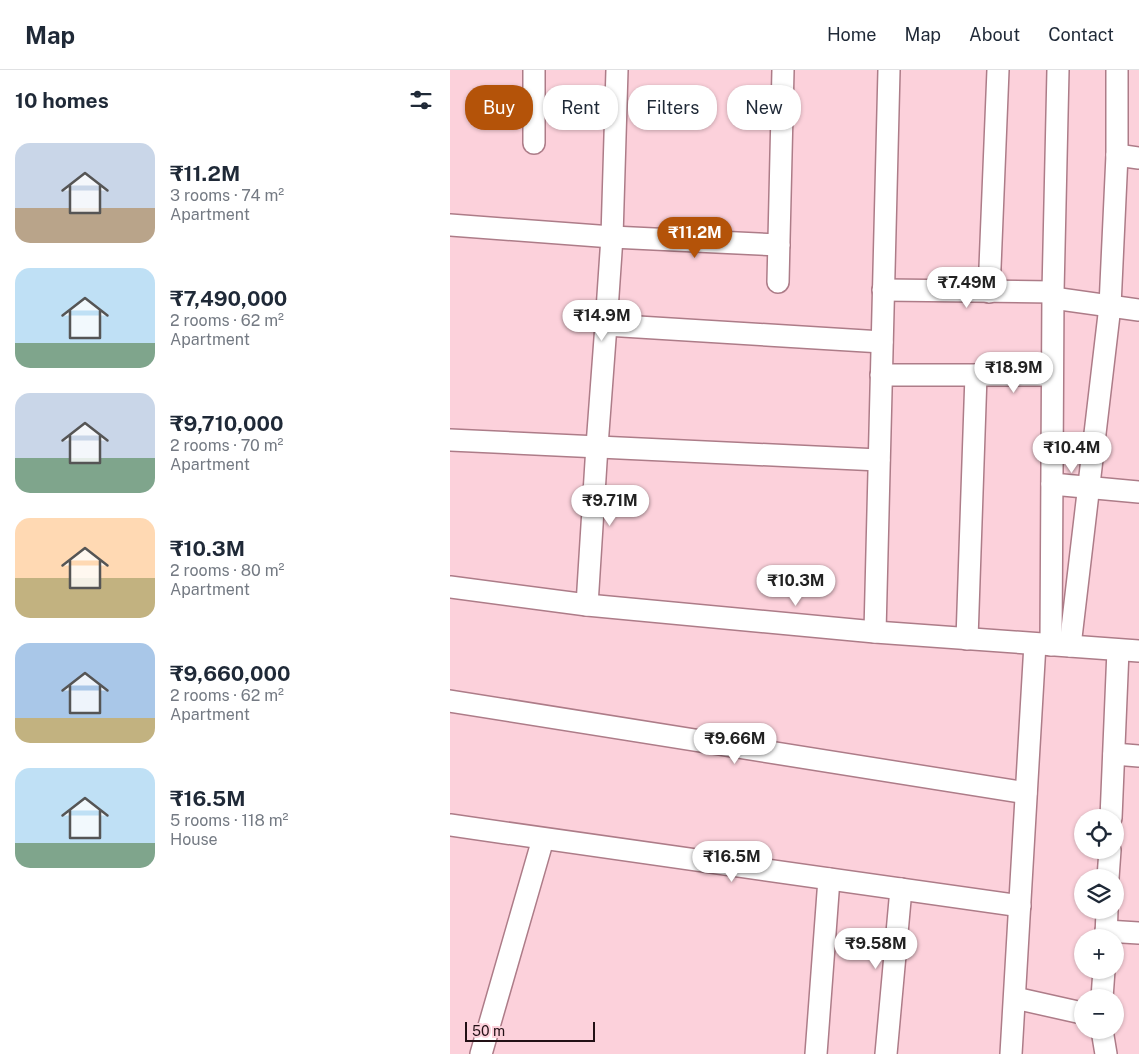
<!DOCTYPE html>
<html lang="en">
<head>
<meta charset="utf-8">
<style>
  body { margin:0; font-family:"Public Sans",sans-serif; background:#f6f6f7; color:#1f2937; height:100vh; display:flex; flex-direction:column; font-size:19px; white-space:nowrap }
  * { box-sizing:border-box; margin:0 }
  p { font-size:16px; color:#747a83 }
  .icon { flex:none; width:28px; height:28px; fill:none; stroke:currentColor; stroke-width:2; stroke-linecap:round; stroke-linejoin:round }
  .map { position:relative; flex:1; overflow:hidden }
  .details { display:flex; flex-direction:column; background:#fff; width:450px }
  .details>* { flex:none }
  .banner { position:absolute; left:15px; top:15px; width:475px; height:45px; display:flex; gap:10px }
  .controls { position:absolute; left:624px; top:739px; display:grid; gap:10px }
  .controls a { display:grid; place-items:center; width:50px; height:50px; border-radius:50%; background:#fff; box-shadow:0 1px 4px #0004; font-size:25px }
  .scale { position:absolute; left:15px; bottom:12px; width:130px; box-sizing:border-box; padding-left:5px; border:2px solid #221015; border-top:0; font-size:14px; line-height:18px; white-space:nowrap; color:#221015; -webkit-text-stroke:4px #fcd1db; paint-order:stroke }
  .price { position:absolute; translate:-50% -42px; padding:0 11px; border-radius:18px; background:#fff; color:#222; font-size:16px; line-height:32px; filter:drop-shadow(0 1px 2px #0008) }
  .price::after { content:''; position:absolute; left:50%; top:30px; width:15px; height:11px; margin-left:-8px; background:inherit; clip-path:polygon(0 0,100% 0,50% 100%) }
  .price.on { background:#b45309; color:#fff }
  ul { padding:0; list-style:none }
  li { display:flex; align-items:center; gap:15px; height:125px; padding:0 15px }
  li span { display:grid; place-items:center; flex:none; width:140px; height:100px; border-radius:15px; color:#555 }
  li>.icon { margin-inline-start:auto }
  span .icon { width:60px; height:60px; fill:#fffc; stroke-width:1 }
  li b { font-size:21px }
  h2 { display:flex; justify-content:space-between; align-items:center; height:60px; padding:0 15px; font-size:21px }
  .pill { padding:0 18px; border-radius:20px; background:#fff; box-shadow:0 1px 4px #0004; font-size:18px; line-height:45px }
  .pill.on { background:#b45309; color:#fff }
  header { display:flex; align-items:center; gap:30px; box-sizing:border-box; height:70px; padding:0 25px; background:#fff; border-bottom:1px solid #e0e1e3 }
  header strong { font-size:24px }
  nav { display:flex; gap:28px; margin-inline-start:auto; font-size:18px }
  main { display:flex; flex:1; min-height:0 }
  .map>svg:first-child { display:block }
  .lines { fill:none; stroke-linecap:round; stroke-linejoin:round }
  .minor-casing { stroke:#ad7c88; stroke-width:24 }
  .minor { stroke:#fff; stroke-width:21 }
</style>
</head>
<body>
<header>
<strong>Map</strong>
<nav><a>Home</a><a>Map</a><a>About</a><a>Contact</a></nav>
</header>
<main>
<section class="details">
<h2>10 homes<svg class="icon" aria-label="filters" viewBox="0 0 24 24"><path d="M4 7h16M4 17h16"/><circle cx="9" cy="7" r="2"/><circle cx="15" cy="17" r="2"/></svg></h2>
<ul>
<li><span style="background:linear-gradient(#c9d6e8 65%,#b9a48a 0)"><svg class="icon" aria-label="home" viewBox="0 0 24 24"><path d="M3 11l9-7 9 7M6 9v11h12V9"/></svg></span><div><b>₹11.2M</b><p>3 rooms · 74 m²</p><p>Apartment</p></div></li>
<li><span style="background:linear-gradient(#bfe0f5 75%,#7fa58c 0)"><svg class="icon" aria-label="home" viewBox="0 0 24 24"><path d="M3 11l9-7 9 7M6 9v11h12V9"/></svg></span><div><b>₹7,490,000</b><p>2 rooms · 62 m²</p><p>Apartment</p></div></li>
<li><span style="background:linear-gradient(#c9d6e8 65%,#7fa58c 0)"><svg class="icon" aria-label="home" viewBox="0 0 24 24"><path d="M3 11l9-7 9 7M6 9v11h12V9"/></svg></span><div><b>₹9,710,000</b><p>2 rooms · 70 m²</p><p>Apartment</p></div></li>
<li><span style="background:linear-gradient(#ffd9b3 60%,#c2b280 0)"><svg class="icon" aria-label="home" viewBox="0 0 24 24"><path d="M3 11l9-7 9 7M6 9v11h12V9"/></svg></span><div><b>₹10.3M</b><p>2 rooms · 80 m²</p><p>Apartment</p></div></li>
<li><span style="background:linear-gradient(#a9c7e8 75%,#c2b280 0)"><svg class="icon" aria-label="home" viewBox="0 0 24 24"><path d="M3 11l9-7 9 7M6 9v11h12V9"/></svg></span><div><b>₹9,660,000</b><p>2 rooms · 62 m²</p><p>Apartment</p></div></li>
<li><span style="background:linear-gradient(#bfe0f5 75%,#7fa58c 0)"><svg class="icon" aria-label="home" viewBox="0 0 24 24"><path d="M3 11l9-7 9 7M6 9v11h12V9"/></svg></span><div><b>₹16.5M</b><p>5 rooms · 118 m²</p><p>House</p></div></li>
</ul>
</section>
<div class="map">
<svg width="689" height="984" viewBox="0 0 689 984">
  <rect width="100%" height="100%" fill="#fcd1db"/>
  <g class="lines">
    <defs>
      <g id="minor">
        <polyline points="84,0 84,73"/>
        <polyline points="167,0 162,167 156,255 432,272"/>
        <polyline points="667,85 689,88"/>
        <polyline points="0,155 162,167 329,175"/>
        <polyline points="328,212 333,0"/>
        <polyline points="433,220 603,222"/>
        <polyline points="539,222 548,0"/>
        <polyline points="603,228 689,240"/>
        <polyline points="431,305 526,305 517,569"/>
        <polyline points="526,305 602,305"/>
        <polyline points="0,370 429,390"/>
        <polyline points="602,414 689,422"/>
        <polyline points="0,517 137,535 425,562 689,581"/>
        <polyline points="137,535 147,376 156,255"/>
        <polyline points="425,562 439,0"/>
        <polyline points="601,575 603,222 608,0"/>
        <polyline points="620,576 660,236 667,85 667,0"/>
        <polyline points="0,631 576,723"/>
        <polyline points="664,684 689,686"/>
        <polyline points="661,748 668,580"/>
        <polyline points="0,755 570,836"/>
        <polyline points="658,808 660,780"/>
        <polyline points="656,861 689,863"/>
        <polyline points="656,868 657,840"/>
        <polyline points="565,928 632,943"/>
        <polyline points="652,928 654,900"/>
        <polyline points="652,960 656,984"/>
        <polyline points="31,984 93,769"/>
        <polyline points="366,984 379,809"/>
        <polyline points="436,984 451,819"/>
        <polyline points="561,984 585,574"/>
      </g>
    </defs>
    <use href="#minor" class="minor-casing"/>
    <use href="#minor" class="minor"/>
  </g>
</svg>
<div class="controls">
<a><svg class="icon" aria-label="locate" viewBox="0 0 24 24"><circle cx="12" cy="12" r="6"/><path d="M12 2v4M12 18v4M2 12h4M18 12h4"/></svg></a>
<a><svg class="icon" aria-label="layers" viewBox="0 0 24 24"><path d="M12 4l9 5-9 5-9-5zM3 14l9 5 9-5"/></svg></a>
<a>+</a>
<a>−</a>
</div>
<div class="scale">50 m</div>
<b class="price on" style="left:245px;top:189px">₹11.2M</b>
<b class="price" style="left:517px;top:239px">₹7.49M</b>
<b class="price" style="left:152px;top:272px">₹14.9M</b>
<b class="price" style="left:564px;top:324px">₹18.9M</b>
<b class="price" style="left:622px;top:404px">₹10.4M</b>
<b class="price" style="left:160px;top:457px">₹9.71M</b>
<b class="price" style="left:346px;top:537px">₹10.3M</b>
<b class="price" style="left:285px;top:695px">₹9.66M</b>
<b class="price" style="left:282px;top:813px">₹16.5M</b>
<b class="price" style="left:426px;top:900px">₹9.58M</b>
<div class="banner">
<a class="pill on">Buy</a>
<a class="pill">Rent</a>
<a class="pill">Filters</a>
<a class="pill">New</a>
</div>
</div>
</main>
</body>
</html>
